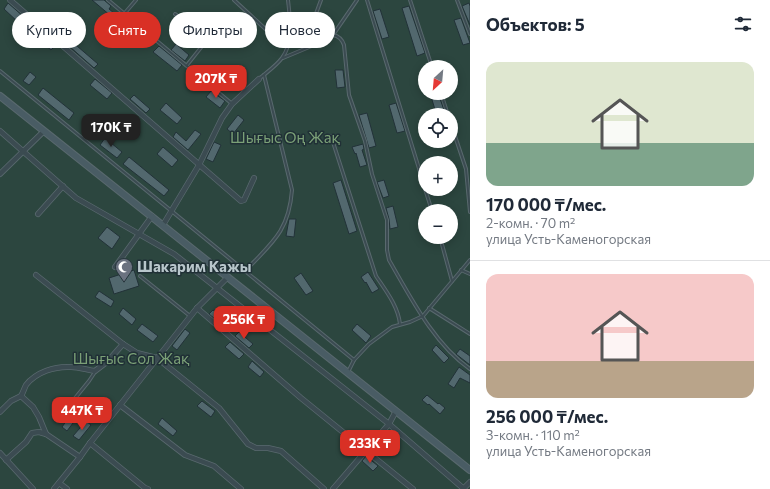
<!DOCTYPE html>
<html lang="ru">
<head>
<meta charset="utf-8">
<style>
  body { margin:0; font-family:Commissioner,sans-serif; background:#f2f2f3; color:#1f2937; height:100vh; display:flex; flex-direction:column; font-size:15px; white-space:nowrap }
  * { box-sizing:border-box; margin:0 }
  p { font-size:13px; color:#747a83 }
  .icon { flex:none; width:22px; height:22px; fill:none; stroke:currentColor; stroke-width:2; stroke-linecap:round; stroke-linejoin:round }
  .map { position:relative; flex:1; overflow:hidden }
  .sheet { display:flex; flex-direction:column; background:#fff; width:300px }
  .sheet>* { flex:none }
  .guide { position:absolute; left:12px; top:12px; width:380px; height:36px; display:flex; gap:8px }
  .needle { width:26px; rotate:206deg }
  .fabs { position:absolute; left:418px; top:60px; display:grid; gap:8px }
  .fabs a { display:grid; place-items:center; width:40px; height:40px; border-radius:50%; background:#fff; box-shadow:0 2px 10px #0003; font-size:20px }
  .price { position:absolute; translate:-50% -34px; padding:0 9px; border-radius:8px; background:#d93025; color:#fff; font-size:13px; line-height:26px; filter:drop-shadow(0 1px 2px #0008) }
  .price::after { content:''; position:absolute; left:50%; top:24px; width:12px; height:9px; margin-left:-6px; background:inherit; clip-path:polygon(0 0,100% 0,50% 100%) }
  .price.current { background:#222; color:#fff }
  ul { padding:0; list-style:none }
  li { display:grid; align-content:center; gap:8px; height:212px; padding:0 16px }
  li+li { border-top:1px solid #e0e1e3 }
  li span { display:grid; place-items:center; height:124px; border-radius:12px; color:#555 }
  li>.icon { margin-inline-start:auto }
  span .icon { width:72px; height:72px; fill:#fffc; stroke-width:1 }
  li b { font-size:17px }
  h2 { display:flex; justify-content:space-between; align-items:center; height:48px; padding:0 16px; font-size:17px }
  .tag { padding:0 14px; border-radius:18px; background:#fff; box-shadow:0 2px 10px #0003; font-size:14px; line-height:36px }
  .tag.current { background:#d93025; color:#fff }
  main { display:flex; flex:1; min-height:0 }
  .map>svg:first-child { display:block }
  .green { fill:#2c463f; fill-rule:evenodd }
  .building { fill:#52686e; stroke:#223238 }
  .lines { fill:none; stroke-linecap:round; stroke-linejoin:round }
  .lane-casing { stroke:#59696e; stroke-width:4 }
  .street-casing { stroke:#59696e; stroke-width:6 }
  .secondary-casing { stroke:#59696e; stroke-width:8 }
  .lane { stroke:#3b4b51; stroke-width:2 }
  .street { stroke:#3b4b51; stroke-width:4.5 }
  .secondary { stroke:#495c64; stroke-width:6 }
  .labels { text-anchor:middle; stroke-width:3; stroke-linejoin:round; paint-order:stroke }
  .park-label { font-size:15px; fill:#7ba077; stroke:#203036 }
  .poi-label { font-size:15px; font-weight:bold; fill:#b8c6cb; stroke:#203036; text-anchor:start }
</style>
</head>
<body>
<main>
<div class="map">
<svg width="470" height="489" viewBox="0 0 470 489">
  <rect width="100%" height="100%" fill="#273b41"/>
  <path class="green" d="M0 0H470V489H0ZM425 67H451V93H425ZM425 115H451V141H425ZM425 163H451V189H425ZM425 211H451V237H425Z"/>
  <g class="building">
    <polygon points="92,0 104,0 111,6 109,9 119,17 114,24 108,19 111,16"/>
    <polygon points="8,3 24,17 19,23 4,9"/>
    <polygon points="469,3 470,6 470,25 462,6"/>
    <polygon points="409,6 425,53 417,56 402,8"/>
    <polygon points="380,9 389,37 382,39 373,11"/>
    <polygon points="461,18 470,43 463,45 454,20"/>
    <polygon points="131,23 144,33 139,39 125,29"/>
    <polygon points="34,26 56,45 51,50 29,31"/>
    <polygon points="56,28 98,64 94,68 53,32"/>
    <polygon points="176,44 189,55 185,61 171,50"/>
    <polygon points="159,46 182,65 177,71 153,52"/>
    <polygon points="335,70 343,70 345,87 337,88"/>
    <polygon points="30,72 36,77 29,85 23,81"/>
    <polygon points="95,79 112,93 107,99 90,85"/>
    <polygon points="43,88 74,113 69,120 38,95"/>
    <polygon points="211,91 225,101 220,108 206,97"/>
    <polygon points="430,93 438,93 444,110 436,113"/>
    <polygon points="134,95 150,109 146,113 130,99"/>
    <polygon points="166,103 182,118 177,124 160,110"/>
    <polygon points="396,103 405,131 397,133 389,105"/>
    <polygon points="367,113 376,146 369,148 359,115"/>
    <polygon points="238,115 244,120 233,134 227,129"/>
    <polygon points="195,130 201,134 188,150 173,137 176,132 186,141"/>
    <polygon points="105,138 122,152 117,158 100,145"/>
    <polygon points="214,142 221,145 213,162 206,159"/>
    <polygon points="363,144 364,149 362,150 367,165 360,167 356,153 355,154 352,147"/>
    <polygon points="163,147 178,160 172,167 157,154"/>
    <polygon points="129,157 169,190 164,196 123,164"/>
    <polygon points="341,180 357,231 349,234 333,183"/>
    <polygon points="384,180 389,196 383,198 377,182"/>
    <polygon points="393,206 398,227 390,229 389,219 386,208"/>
    <polygon points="289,219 296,219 294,237 286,236"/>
    <polygon points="107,227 120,237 112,249 98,238"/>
    <polygon points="134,270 139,286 114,294 109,278"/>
    <polygon points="368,272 379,289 372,293 366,282 365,283 361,277"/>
    <polygon points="301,273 313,291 306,295 294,278"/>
    <polygon points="99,291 114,301 111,307 95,297"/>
    <polygon points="123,308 136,319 132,325 119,314"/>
    <polygon points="213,310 231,326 228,330 209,314"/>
    <polygon points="142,324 158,336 153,342 137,330"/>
    <polygon points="357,324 371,336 366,343 352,330"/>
    <polygon points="185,329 190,333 177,350 172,346"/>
    <polygon points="239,332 253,344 249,348 235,336"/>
    <polygon points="230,342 244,354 239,359 225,347"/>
    <polygon points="436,345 449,358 444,363 432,350"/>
    <polygon points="460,349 470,356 470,365 456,354"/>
    <polygon points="252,361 264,372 260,377 248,367"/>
    <polygon points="459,367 470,375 470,383 460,378 454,388 448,384"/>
    <polygon points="427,395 438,404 439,403 445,408 440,414 429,404 428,405 422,400"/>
    <polygon points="202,401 215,411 211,417 197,406"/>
    <polygon points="74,410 79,415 67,431 62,427"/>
    <polygon points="162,418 177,431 173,436 158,424"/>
    <polygon points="86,421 91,425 79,440 73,436"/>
    <polygon points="366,456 378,466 373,471 362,461"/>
  </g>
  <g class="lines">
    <defs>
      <g id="lane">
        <polyline points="108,0 231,103"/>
        <polyline points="234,0 273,36"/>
        <polyline points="367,0 425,188"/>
        <polyline points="410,0 432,67"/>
        <polyline points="457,0 470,34"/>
        <polyline points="124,14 136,0"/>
        <polyline points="175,14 200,31 205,37 203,45 187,65"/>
        <path d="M333 35C339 36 342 39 344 45L349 95 365 141 372 174 387 220V250L389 260C411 298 434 344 470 369"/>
        <polyline points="313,45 314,19 321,0"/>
        <polyline points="283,58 326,40 333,35 357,0"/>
        <polyline points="0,71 354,360"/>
        <path d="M259 79C267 72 276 66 282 58 294 42 290 19 288 0"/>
        <polyline points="441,93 448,115"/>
        <polyline points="451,124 466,169 470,212"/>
        <path d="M331 136 376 276C386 291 398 306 400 324"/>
        <polyline points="425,189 432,211"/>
        <polyline points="440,237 452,281"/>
        <polyline points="461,270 470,274"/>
        <path d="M245 271C272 243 289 231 292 190L264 75"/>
        <polyline points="140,276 190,316"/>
        <polyline points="429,308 470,334"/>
        <polyline points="348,372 354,360 369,344 392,327 410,322 423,316 470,260"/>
        <polyline points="63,413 89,381 95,372"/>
      </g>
      <g id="street">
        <polyline points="10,0 241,201 244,200 254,178"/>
        <polyline points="0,131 76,198 174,254 389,424 464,489"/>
        <polyline points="0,174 44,131"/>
        <polyline points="38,214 63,186"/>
        <polyline points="163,225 199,165 222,118 232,104 259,79"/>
        <polyline points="115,267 152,216"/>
        <polyline points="36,275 123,344 137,353 157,358 219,408 248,444 256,448 268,448 281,451 324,489"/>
        <polyline points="197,308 301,398 413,489"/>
        <path d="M21 396C23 393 24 389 26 385 36 372 55 366 71 367 79 367 87 370 95 371L108 361 123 344"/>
        <polyline points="120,405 185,455 214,466 241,489"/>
        <polyline points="0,412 11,401 21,396 33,407 39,417 46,434 80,457"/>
        <polyline points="90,443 145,488 148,489"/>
        <polyline points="0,453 33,489"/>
        <polyline points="6,460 26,442 32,433 39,432 46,434"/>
        <polyline points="59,483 67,489"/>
        <polyline points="54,489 80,457 90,443 197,308 227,278"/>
        <polyline points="333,489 389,424 396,411"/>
        <polyline points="463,489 470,482"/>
      </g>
      <polyline id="secondary" points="0,96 470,470"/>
    </defs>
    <use href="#lane" class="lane-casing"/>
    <use href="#street" class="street-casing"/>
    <use href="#secondary" class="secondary-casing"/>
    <use href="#lane" class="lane"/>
    <use href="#street" class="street"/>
    <use href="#secondary" class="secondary"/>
  </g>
  <defs>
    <symbol id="mosque-pin" viewBox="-11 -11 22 30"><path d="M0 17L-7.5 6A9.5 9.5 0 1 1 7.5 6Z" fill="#6b7280" stroke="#203036"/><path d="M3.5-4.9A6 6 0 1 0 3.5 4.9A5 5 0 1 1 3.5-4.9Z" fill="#fff"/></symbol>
  </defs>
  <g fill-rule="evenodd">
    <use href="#mosque-pin" x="114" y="257" width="20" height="27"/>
  </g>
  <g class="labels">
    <g class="park-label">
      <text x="285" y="143">Шығыс Оң Жақ</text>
      <text x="131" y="364">Шығыс Сол Жақ</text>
    </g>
    <g class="poi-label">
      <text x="137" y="272">Шакарим Кажы</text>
    </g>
  </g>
</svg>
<div class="fabs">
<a><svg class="needle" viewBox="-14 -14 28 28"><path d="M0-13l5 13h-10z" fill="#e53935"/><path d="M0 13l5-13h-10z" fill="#747a83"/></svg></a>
<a><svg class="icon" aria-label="locate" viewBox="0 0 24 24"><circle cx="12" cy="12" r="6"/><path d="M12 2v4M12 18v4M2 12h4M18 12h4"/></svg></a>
<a>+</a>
<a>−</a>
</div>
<b class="price" style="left:216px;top:99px">207K ₸</b>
<b class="price current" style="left:111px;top:148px">170K ₸</b>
<b class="price" style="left:244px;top:340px">256K ₸</b>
<b class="price" style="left:82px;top:431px">447K ₸</b>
<b class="price" style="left:370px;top:464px">233K ₸</b>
<div class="guide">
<a class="tag">Купить</a>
<a class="tag current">Снять</a>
<a class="tag">Фильтры</a>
<a class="tag">Новое</a>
</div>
</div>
<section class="sheet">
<h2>Объектов: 5<svg class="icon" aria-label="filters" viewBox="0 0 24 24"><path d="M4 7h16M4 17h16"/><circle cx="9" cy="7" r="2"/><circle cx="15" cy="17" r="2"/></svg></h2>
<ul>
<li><span style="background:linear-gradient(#dfe7d0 65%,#7fa58c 0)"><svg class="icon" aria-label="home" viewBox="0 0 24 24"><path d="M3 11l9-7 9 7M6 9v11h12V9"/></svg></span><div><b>170 000 ₸/мес.</b><p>2-комн. · 70 m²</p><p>улица Усть-Каменогорская</p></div></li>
<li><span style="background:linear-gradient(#f6c9c9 70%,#b9a48a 0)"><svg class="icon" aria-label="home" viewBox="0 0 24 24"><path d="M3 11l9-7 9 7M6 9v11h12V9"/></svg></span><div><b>256 000 ₸/мес.</b><p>3-комн. · 110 m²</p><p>улица Усть-Каменогорская</p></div></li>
</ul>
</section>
</main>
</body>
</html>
